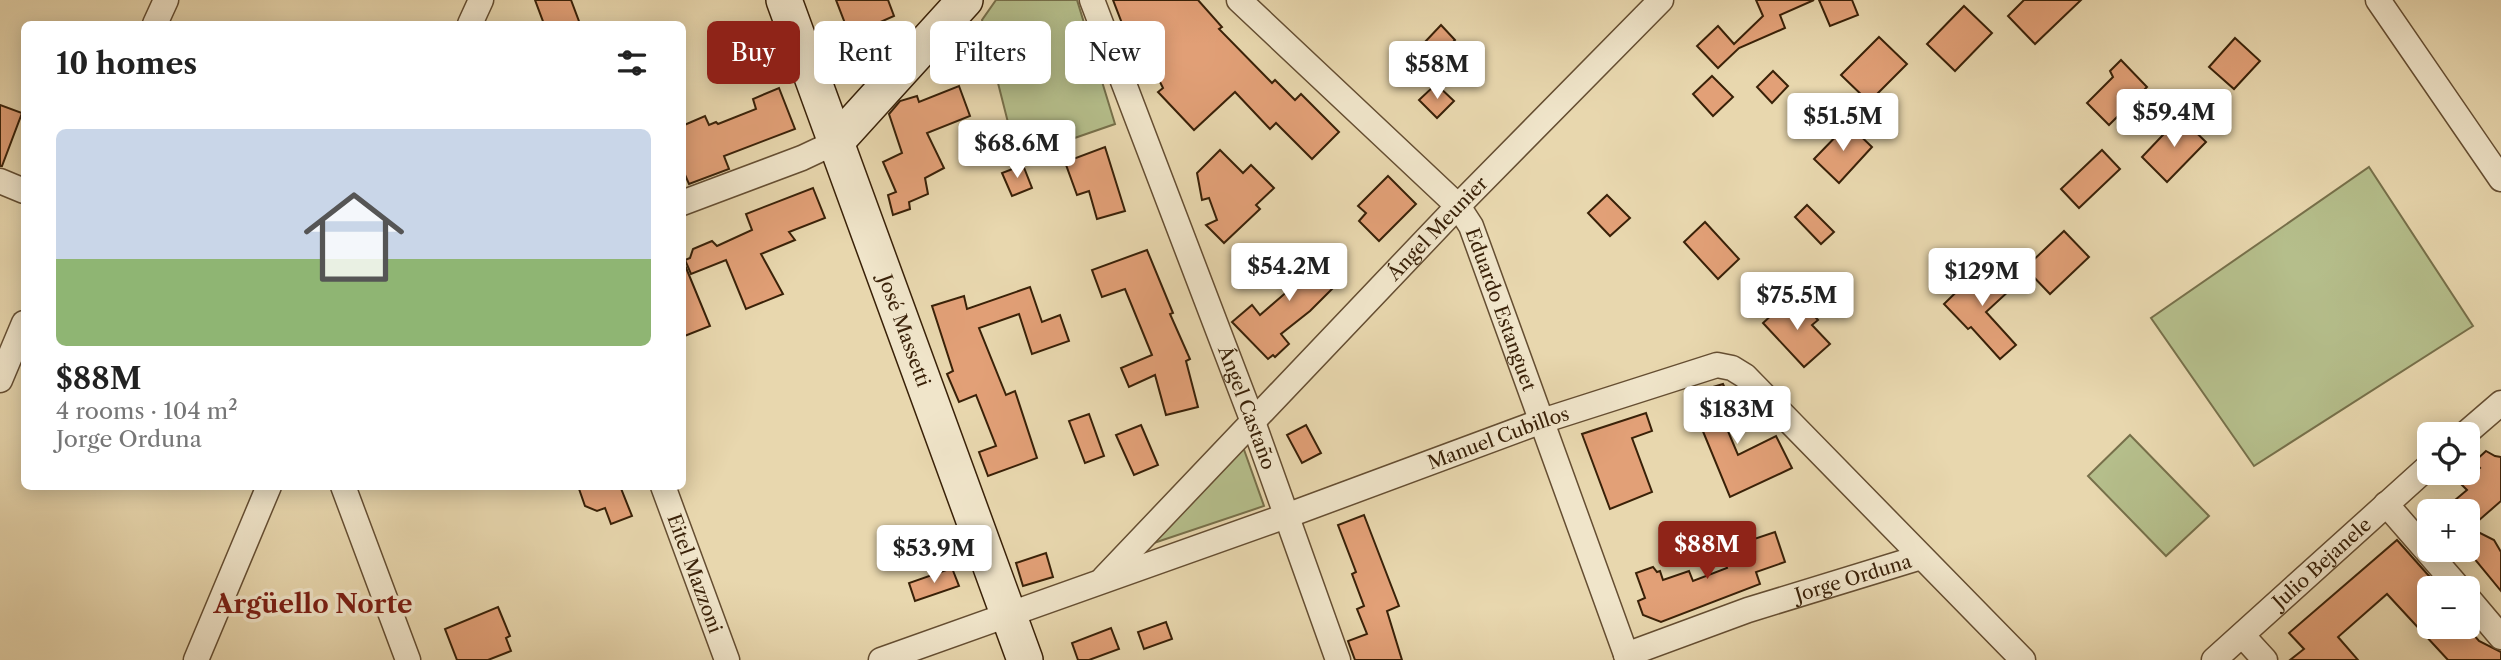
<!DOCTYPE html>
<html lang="en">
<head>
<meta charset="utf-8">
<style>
  body { margin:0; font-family:"Libre Caslon Text",serif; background:#f6f6f6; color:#222; height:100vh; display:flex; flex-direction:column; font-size:26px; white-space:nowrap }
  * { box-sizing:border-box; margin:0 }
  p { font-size:23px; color:#767676 }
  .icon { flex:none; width:38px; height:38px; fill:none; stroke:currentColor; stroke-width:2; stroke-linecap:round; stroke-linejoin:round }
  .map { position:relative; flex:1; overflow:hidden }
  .drawer { position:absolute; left:21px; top:21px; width:665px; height:469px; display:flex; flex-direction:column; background:#fff; border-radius:10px; box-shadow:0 4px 18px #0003 }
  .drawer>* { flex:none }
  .guide { position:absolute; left:707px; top:21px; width:665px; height:63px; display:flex; gap:14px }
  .fabs { position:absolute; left:2417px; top:422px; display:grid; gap:14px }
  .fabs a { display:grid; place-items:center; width:63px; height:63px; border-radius:10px; background:#fff; box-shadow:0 4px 18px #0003; font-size:35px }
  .price { position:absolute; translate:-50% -60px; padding:0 16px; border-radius:7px; background:#fff; color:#222; font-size:23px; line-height:46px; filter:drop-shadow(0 2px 4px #0008) }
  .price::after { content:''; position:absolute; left:50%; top:42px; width:21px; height:16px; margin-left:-10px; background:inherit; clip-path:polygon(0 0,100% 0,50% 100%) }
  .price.selected { background:#8f2418; color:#fff }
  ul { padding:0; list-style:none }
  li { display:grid; align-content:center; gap:14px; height:371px; padding:0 35px }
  li span { display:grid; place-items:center; height:217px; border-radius:10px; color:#555 }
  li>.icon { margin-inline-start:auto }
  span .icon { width:126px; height:126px; fill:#fffc; stroke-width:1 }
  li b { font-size:30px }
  h2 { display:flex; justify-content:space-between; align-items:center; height:84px; padding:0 35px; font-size:30px }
  .tag { padding:0 24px; border-radius:10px; background:#fff; box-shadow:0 4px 18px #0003; font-size:24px; line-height:63px }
  .tag.selected { background:#8f2418; color:#fff }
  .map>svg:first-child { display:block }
  .green { fill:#b5be8b; stroke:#77704a; stroke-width:2 }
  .building { fill:#e2a077; stroke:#392108; stroke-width:2 }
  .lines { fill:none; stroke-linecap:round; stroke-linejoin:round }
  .street-casing { stroke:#654e32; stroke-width:27 }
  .secondary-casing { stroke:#392108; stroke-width:38 }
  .street { stroke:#f0e5ca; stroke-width:24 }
  .secondary { stroke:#f0e5ca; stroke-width:35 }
  .labels { text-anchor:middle; stroke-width:7; stroke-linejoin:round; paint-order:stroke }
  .street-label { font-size:19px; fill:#392108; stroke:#f0e5ca }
  .district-label { font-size:26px; font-weight:bold; fill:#7a1f14; stroke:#f0e5ca }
</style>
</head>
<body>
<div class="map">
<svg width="2501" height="660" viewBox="0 0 2501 660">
  <rect width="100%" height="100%" fill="#e8d7ae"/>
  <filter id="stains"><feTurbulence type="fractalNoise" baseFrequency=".00286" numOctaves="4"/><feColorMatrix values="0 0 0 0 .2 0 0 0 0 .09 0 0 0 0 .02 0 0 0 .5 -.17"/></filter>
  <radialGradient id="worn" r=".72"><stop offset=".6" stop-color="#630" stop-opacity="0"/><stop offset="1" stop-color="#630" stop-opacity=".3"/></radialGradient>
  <g class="green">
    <polygon points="996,0 1077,0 1115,124 1017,158 982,20"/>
    <polygon points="2369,167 2473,326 2254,466 2151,318"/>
    <polygon points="2130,435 2209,516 2166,556 2088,476"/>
    <polygon points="1242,444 1264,506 1139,548"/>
  </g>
  <g class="building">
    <polygon points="535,0 571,0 580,24 544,24"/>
    <polygon points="836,0 888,0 894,16 860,31 881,51 863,70"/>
    <polygon points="1113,0 1198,0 1222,27 1219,29 1272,83 1275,80 1295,100 1301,94 1339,132 1312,159 1276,123 1270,129 1235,92 1194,130 1158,92 1163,88 1145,52 1135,57"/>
    <polygon points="1756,0 1814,0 1780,15 1785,28 1739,48 1718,68 1697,46 1718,26 1734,44 1763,16"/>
    <polygon points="1819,0 1852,0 1858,15 1830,26"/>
    <polygon points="2024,0 2081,0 2035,44 2008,16"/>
    <polygon points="1964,6 1992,33 1955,71 1927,44"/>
    <polygon points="1441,25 1455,40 1438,57 1424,43"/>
    <polygon points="1879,37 1907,64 1869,102 1841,75"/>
    <polygon points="2235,38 2260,61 2234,89 2209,67"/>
    <polygon points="974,44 983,66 958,77 949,54"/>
    <polygon points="2121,60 2147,87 2109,125 2087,103 2113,77 2110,71"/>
    <polygon points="1773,71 1788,86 1772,103 1757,87"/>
    <polygon points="1712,76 1733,97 1713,116 1693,94"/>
    <polygon points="1436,84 1454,101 1437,118 1419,100"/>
    <polygon points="959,86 970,116 927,133 944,168 925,178 928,194 909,202 910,209 893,215 888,195 896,192 883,162 902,153 889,114 900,101 917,96 919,102"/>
    <polygon points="779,88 795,129 724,156 729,169 689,184 682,168 682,126 705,116 709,125 716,122 718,124 756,109 753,99"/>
    <polygon points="0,105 22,113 2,166 0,166"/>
    <polygon points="2180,117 2206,142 2167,182 2142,157"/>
    <polygon points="1848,124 1872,147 1839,183 1814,159"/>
    <polygon points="1105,147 1125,211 1097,219 1089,191 1077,195 1065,162"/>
    <polygon points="1220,150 1243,173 1251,165 1274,188 1256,205 1260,209 1224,243 1206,225 1217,220 1209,198 1202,200 1197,173"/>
    <polygon points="2102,150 2120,169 2079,208 2061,189"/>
    <polygon points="1023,165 1032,188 1012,196 1002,173"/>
    <polygon points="1388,176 1416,204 1379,241 1359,221 1366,213 1358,206"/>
    <polygon points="813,188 825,218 789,232 795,240 761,254 783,294 746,309 726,260 691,274 685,260 690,258 693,249 712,241 717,246 752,230 746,214"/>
    <polygon points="1607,195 1630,218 1610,236 1588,213"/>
    <polygon points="1807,205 1834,232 1821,244 1795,217"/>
    <polygon points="1705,222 1739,259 1718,279 1684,242"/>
    <polygon points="2064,231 2089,257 2050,294 2025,268"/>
    <polygon points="1311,246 1343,278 1310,311 1281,334 1289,344 1275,357 1273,355 1268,359 1232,322 1252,305 1260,315 1289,290 1278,278"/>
    <polygon points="1147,250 1173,313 1170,314 1190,359 1186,361 1198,407 1166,415 1155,375 1129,387 1121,368 1152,355 1125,289 1102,297 1092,270"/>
    <polygon points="682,258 710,326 682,337"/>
    <polygon points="1986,263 2011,289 1986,312 2016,345 2000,359 1971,327 1968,329 1944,304"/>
    <polygon points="1030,287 1042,322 1060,315 1069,341 1032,354 1019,314 979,328 1006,395 1015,391 1037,458 988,476 979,452 996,446 976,395 959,402 947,374 953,371 932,306 964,296 967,309"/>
    <polygon points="1789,299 1800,311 1805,306 1818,320 1812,325 1830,344 1804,367 1763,323"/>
    <polygon points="1723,384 1735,412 1722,417 1738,455 1776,436 1792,468 1730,497 1702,429 1707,427 1693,393"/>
    <polygon points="1646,413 1652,431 1632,438 1652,492 1610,509 1582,434"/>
    <polygon points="1089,414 1104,456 1085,463 1069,421"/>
    <polygon points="1141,425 1158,465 1134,475 1116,435"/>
    <polygon points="1306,425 1321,453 1302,463 1287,435"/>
    <polygon points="2486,451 2495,456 2501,457 2501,501 2470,528 2494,540 2501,552 2501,591 2468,551 2468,511 2442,511 2467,490 2461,484 2480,468 2474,462"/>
    <polygon points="578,486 620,486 632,516 611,524 605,508 597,511 585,506"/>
    <polygon points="1364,515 1399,606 1387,611 1402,660 1355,660 1348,641 1367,634 1357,609 1364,606 1352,574 1356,572 1338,525"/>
    <polygon points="1775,532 1785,562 1756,572 1760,584 1661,622 1643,615 1638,601 1645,598 1636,573 1653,567 1657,572 1660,571 1663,580 1689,571 1693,581 1727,568 1723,557 1751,547 1748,541"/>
    <polygon points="2397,540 2429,576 2429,626 2466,626 2479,641 2501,652 2501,660 2448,660 2387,594 2338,637 2358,660 2290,660 2304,649 2289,633"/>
    <polygon points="1046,553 1053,577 1023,586 1016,563"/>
    <polygon points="952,568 959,586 915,601 909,583"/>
    <polygon points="498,607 510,636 506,638 511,651 488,660 457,660 445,629"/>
    <polygon points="1166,622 1172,639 1144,649 1138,632"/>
    <polygon points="1111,628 1119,649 1089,660 1078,660 1072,643"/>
  </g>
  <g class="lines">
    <defs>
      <g id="street">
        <path id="s1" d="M1092 0 1253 422 1338 660"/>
        <path id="s2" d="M1239 0 1458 206 1471 226 1628 660"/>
        <polyline points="2378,0 2501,179"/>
        <polyline points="155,24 166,0"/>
        <polyline points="470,24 481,0"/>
        <polyline points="0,181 24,191"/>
        <polyline points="682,203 802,158 836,142"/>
        <polyline points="0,380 24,323"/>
        <polyline points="2465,434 2501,403"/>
        <polyline points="343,486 408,660"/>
        <path id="s3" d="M663 486 727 660"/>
        <polyline points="2386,504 2459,588"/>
        <path id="s4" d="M1104 578 1458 206 1661 0"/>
        <polyline points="2468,598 2501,637"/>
        <polyline points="2243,636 2265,660"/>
        <path id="s5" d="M1626 655 1748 610 1921 557"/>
        <polyline points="196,660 269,486"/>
        <path id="s6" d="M881 660 1286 516 1542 421 1717 365 1732 368 1745 376 2023 660"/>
        <path id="s7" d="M2214 660 2429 466"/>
      </g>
      <g id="secondary">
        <path id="s8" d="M784 0 1025 660"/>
        <polyline points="836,142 965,0"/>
      </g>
    </defs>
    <use href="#street" class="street-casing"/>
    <use href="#secondary" class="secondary-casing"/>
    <use href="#street" class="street"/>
    <use href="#secondary" class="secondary"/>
  </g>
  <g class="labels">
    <g class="street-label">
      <text dy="7" stroke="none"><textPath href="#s4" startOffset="483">Ángel Meunier</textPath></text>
      <text dy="7" stroke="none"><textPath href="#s2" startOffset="413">Eduardo Estanguet</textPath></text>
      <text dy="7" stroke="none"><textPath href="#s8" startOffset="352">José Massetti</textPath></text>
      <text dy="7" stroke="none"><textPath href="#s1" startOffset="436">Ángel Castaño</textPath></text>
      <text dy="7" stroke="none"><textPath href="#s6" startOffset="656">Manuel Cubillos</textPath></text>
      <text dy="7" stroke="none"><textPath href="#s7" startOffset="145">Julio Bejanele</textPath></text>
      <text dy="7" stroke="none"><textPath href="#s3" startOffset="93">Eitel Mazzoni</textPath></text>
      <text dy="7" stroke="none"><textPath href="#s5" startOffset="240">Jorge Orduna</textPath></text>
    </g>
    <g class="district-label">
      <text x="313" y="613">Argüello Norte</text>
    </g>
  </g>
  <rect width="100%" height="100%" filter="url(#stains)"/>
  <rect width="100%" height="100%" fill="url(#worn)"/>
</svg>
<div class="fabs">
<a><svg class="icon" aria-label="locate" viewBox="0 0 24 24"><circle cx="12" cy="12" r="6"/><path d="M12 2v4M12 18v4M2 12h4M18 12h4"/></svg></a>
<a>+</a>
<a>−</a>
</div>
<b class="price" style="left:1437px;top:101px">$58M</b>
<b class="price" style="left:2174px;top:149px">$59.4M</b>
<b class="price" style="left:1843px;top:153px">$51.5M</b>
<b class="price" style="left:1017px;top:180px">$68.6M</b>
<b class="price" style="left:1289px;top:303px">$54.2M</b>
<b class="price" style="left:1982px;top:308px">$129M</b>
<b class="price" style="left:1797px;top:332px">$75.5M</b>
<b class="price" style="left:1737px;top:446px">$183M</b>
<b class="price selected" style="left:1707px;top:581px">$88M</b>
<b class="price" style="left:934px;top:585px">$53.9M</b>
<div class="guide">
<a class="tag selected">Buy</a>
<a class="tag">Rent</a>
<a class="tag">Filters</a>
<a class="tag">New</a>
</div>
<section class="drawer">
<h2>10 homes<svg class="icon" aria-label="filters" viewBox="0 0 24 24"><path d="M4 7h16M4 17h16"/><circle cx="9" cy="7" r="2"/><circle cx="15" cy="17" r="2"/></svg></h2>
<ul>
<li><span style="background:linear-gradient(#c9d6e8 60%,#8fb573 0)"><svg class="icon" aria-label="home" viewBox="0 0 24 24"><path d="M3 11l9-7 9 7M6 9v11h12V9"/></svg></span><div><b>$88M</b><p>4 rooms · 104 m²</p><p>Jorge Orduna</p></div></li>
</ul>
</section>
</div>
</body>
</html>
